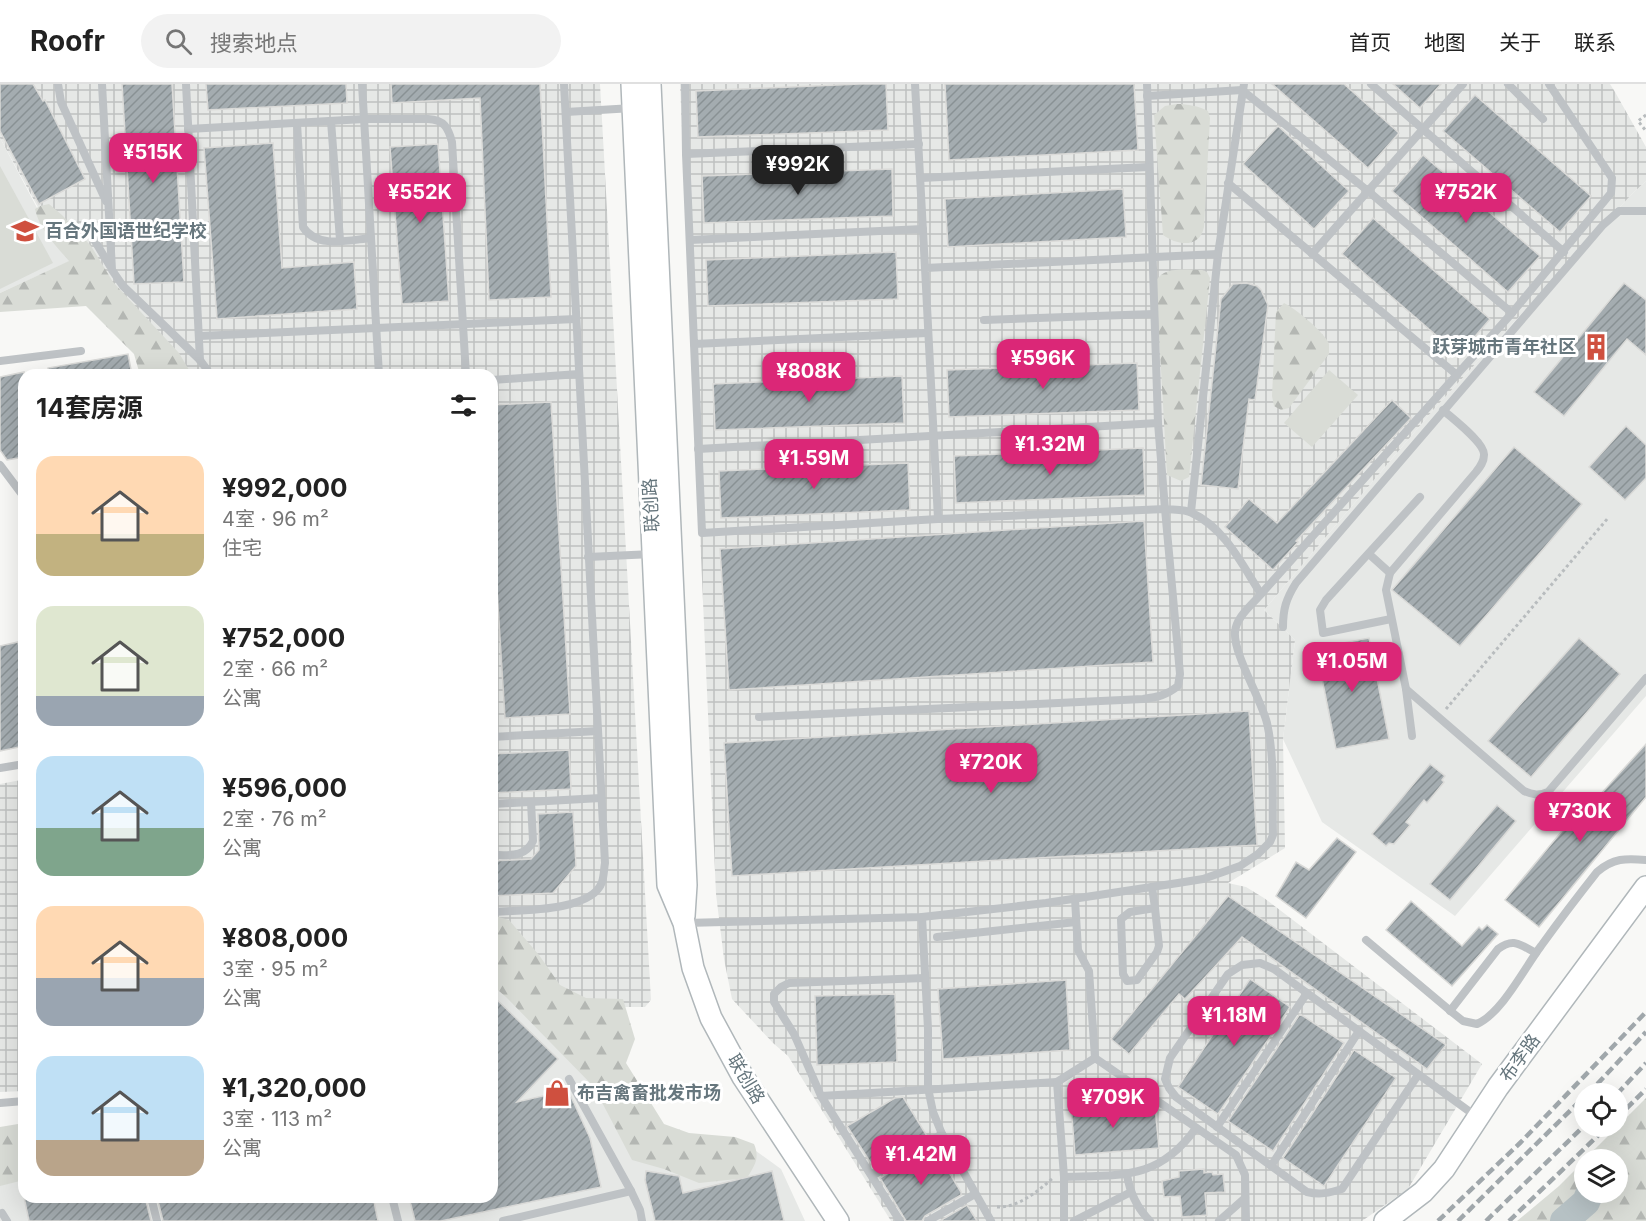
<!DOCTYPE html>
<html lang="zh">
<head>
<meta charset="utf-8">
<style>
  body { margin:0; font-family:Inter,"Noto Sans SC",sans-serif; background:#f2f2f2; color:#222; height:100vh; display:flex; flex-direction:column; font-size:22px; white-space:nowrap }
  * { box-sizing:border-box; margin:0 }
  p { font-size:20px; color:#767676 }
  .icon { flex:none; width:33px; height:33px; fill:none; stroke:currentColor; stroke-width:2; stroke-linecap:round; stroke-linejoin:round }
  .map { position:relative; flex:1; overflow:hidden }
  .side { position:absolute; left:18px; top:285px; width:480px; height:834px; display:flex; flex-direction:column; background:#fff; border-radius:18px; box-shadow:0 6px 24px #0002 }
  .side>* { flex:none }
  .fabs { position:absolute; left:1574px; top:999px; display:grid; gap:12px }
  .fabs a { display:grid; place-items:center; width:54px; height:54px; border-radius:50%; background:#fff; box-shadow:0 6px 24px #0002; font-size:30px }
  .price { position:absolute; translate:-50% -51px; padding:0 14px; border-radius:12px; background:#db2777; color:#fff; font-size:20px; line-height:39px; filter:drop-shadow(0 2px 3px #0008) }
  .price::after { content:''; position:absolute; left:50%; top:36px; width:18px; height:14px; margin-left:-9px; background:inherit; clip-path:polygon(0 0,100% 0,50% 100%) }
  .price.active { background:#222; color:#fff }
  ul { padding:0; list-style:none }
  li { display:flex; align-items:center; gap:18px; height:150px; padding:0 18px }
  li span { display:grid; place-items:center; flex:none; width:168px; height:120px; border-radius:18px; color:#555 }
  li>.icon { margin-inline-start:auto }
  span .icon { width:72px; height:72px; fill:#fffc; stroke-width:1 }
  li b { font-size:26px }
  h2 { display:flex; justify-content:space-between; align-items:center; height:72px; padding:0 18px; font-size:26px }
  header { display:flex; align-items:center; gap:36px; box-sizing:border-box; height:84px; padding:0 30px; background:#fff; border-bottom:2px solid #e0e0e0 }
  header strong { font-size:28px }
  nav { display:flex; gap:33px; margin-inline-start:auto; font-size:21px }
  .search { width:420px; height:54px; background:#f2f2f2; display:flex; align-items:center; gap:15px; box-sizing:border-box; padding:0 21px; border-radius:33px; color:#767676; font-size:22px }
  .map>svg:first-child { display:block }
  .built { fill:#e6e8e6 }
  .industrial { fill:url(#industrial-grid) }
  .forest { fill:url(#forest-firs) }
  .garden { fill:#d9dcd6 }
  .lines { fill:none; stroke-linecap:round; stroke-linejoin:round }
  .river { stroke:#b6c1c4; stroke-width:28 }
  .building { fill:url(#building-hatch); stroke:#dadad8; stroke-width:1.5 }
  .secondary-casing { stroke:#b0b7ba; stroke-width:24 }
  .path { stroke:#b8bcbe; stroke-width:3; stroke-dasharray:3 3; stroke-linecap:butt }
  .lane { stroke:#bec2c5; stroke-width:8 }
  .secondary { stroke:#fff; stroke-width:21 }
  .rail { stroke:#a0a7ab; stroke-width:4.5; stroke-dasharray:9 4.5; stroke-linecap:butt }
  .labels { text-anchor:middle; stroke-width:6; stroke-linejoin:round; paint-order:stroke }
  .poi-label { font-size:18px; font-weight:bold; fill:#66767d; stroke:#fff; text-anchor:start }
  .street-label { font-size:18px; fill:#66767d; stroke:#fff }
</style>
</head>
<body>
<header>
<strong>Roofr</strong>
<div class="search"><svg class="icon" aria-label="search" viewBox="0 0 24 24"><circle cx="10" cy="10" r="6"/><path d="M15 15l6 6"/></svg>搜索地点</div>
<nav><a>首页</a><a>地图</a><a>关于</a><a>联系</a></nav>
</header>
<div class="map">
<svg width="1646" height="1137" viewBox="0 0 1646 1137">
  <defs>
    <pattern id="industrial-grid" width="8" height="8" patternUnits="userSpaceOnUse" patternTransform="scale(1.5)"><rect width="8" height="8" fill="#e6e8e6"/><path d="M0 4h8M4 0v8" fill="none" stroke="#bec1c0"/></pattern>
    <pattern id="forest-firs" width="22" height="20" patternUnits="userSpaceOnUse" patternTransform="scale(1.5)"><rect width="22" height="20" fill="#d9dcd6"/><path d="M5 1l3.5 6h-7zM16 11l3.5 6h-7z" fill="#b4b7b3"/></pattern>
    <pattern id="building-hatch" width="6" height="6" patternUnits="userSpaceOnUse" patternTransform="scale(1.5)"><rect width="6" height="6" fill="#a4acb0"/><path d="M-1 1l2-2M0 6l6-6M5 7l2-2" fill="none" stroke="#899194"/></pattern>
  </defs>
  <rect width="100%" height="100%" fill="#f8f8f6"/>
  <g class="built">
    <polygon points="0,54 36,122 64,171 70,177 0,209"/>
    <polygon points="1646,97 1646,612 1455,832 1322,738 1283,655 1295,556 1264,526 1434,325 1632,110"/>
    <polygon points="492,866 633,1043 749,1062 781,1085 805,1137 0,1137 0,1088 24,1081 24,1113 492,1113"/>
  </g>
  <g class="industrial">
    <polygon points="0,0 600,0 651,916 645,923 592,923 569,916 492,840 492,291 179,291 64,171 0,54"/>
    <polygon points="680,0 1610,0 1615,8 1646,63 1646,97 1632,110 1434,325 1264,526 1295,556 1283,655 1285,764 1228,799 1246,803 1264,814 1482,980 1408,1105 1362,1137 891,1137 788,972 773,959 732,915 724,875 716,810"/>
    <polygon points="21,696 24,716 24,1007 0,1008 0,700"/>
  </g>
  <g class="forest">
    <path d="M1177 20C1188 20 1198 22 1208 27L1210 34 1204 143C1200 164 1178 162 1163 151L1154 31 1165 22Z"/>
    <path d="M49 120 62 131 91 162 113 198 179 269 192 291H140L134 270 86 222 0 228V209L69 177C56 162 39 145 35 125L40 122Z"/>
    <path d="M1202 186 1207 188 1210 194 1189 393 1181 397 1167 391 1156 197C1164 182 1186 186 1202 186Z"/>
    <path d="M1284 219C1295 224 1325 249 1329 260 1329 263 1329 267 1329 270L1289 324 1281 326 1274 322 1272 312 1276 228Z"/>
    <path d="M492 831 509 836 539 871 560 901 586 914 623 915 635 955 626 979 664 1040 689 1049 735 1053 754 1060C760 1074 755 1081 747 1094L699 1099 664 1085 632 1076 594 1003 506 913 492 901Z"/>
    <polygon points="1646,1014 1646,1137 1517,1137 1559,1102 1584,1077 1584,1108 1617,1108 1617,1076 1585,1075"/>
    <polygon points="24,1039 24,1096 0,1102 0,1043"/>
  </g>
  <g class="garden">
    <polygon points="0,82 53,179 0,205"/>
    <polygon points="1329,286 1358,311 1312,363 1284,339"/>
  </g>
  <g class="lines">
    <polyline class="river" points="1564,1137 1586,1118 1590,1108"/>
  </g>
  <g class="building">
    <polygon points="0,0 33,0 43,17 45,16 85,95 39,120 0,47"/>
    <polygon points="122,0 172,0 184,198 134,200"/>
    <polygon points="206,0 346,0 347,19 208,26"/>
    <polygon points="391,0 540,0 551,213 489,216 480,14 392,19"/>
    <polygon points="860,0 886,0 888,46 698,53 696,7"/>
    <polygon points="945,0 1134,0 1138,66 949,76"/>
    <polygon points="1272,0 1344,0 1399,49 1368,84"/>
    <polygon points="1393,0 1441,0 1420,24"/>
    <polygon points="1475,11 1591,112 1560,148 1443,47"/>
    <polygon points="1278,42 1349,107 1314,145 1243,80"/>
    <polygon points="273,59 282,184 354,178 357,225 217,235 204,64"/>
    <polygon points="438,60 449,217 402,220 390,63"/>
    <polygon points="1423,71 1540,172 1508,208 1392,107"/>
    <polygon points="892,85 893,132 704,139 702,92"/>
    <polygon points="1123,105 1126,153 948,163 945,115"/>
    <polygon points="1373,134 1490,235 1459,271 1342,170"/>
    <polygon points="896,168 898,215 708,222 706,176"/>
    <polygon points="1246,199 1257,202 1261,206 1268,221 1255,316 1249,315 1238,405 1201,401 1221,215 1233,200"/>
    <polygon points="1624,199 1646,216 1646,271 1627,255 1564,332 1534,308"/>
    <polygon points="128,270 132,291 49,291 48,284"/>
    <polygon points="1137,279 1139,326 949,333 947,286"/>
    <polygon points="24,288 24,373 7,376 0,366 0,293"/>
    <polygon points="902,292 904,339 715,346 713,300"/>
    <polygon points="1392,316 1411,334 1296,457 1298,458 1273,486 1225,443 1249,415 1277,439"/>
    <polygon points="551,318 570,630 505,634 492,424 492,321"/>
    <polygon points="1626,342 1646,361 1646,394 1625,416 1589,383"/>
    <polygon points="1514,363 1582,420 1460,562 1392,506"/>
    <polygon points="1143,364 1145,411 956,419 954,372"/>
    <polygon points="908,379 910,426 721,434 719,387"/>
    <polygon points="1144,437 1153,578 729,606 720,465"/>
    <polygon points="1369,554 1389,655 1336,665 1316,564"/>
    <polygon points="1579,554 1620,590 1531,693 1488,657"/>
    <polygon points="18,558 24,586 24,662 0,667 0,562"/>
    <polygon points="1249,627 1257,761 732,792 724,659"/>
    <polygon points="1646,660 1646,713 1539,843 1505,816 1585,719 1589,723"/>
    <polygon points="569,666 571,705 492,709 492,670"/>
    <polygon points="1430,680 1445,692 1442,696 1444,698 1427,719 1424,716 1406,738 1410,741 1394,760 1389,759 1386,762 1372,750"/>
    <polygon points="1497,721 1516,737 1450,816 1430,800"/>
    <polygon points="573,728 576,782 553,809 492,812 492,777 531,775 539,766 538,730"/>
    <polygon points="1337,754 1356,768 1306,834 1276,812 1296,778 1309,786"/>
    <polygon points="1228,812 1446,961 1427,985 1242,853 1185,915 1179,910 1129,970 1111,955"/>
    <polygon points="1411,817 1462,862 1479,843 1482,846 1487,841 1498,850 1452,902 1386,846"/>
    <polygon points="1250,895 1290,923 1218,1030 1178,1003"/>
    <polygon points="1066,896 1070,966 943,975 938,905"/>
    <polygon points="895,910 897,978 817,981 815,912"/>
    <polygon points="492,911 558,975 517,1018 568,1006 590,1054 601,1103 441,1137 415,1137 409,1113 492,1113"/>
    <polygon points="1300,930 1344,959 1273,1067 1228,1037"/>
    <polygon points="1354,966 1396,994 1324,1102 1283,1074"/>
    <polygon points="903,1013 927,1052 874,1084 847,1042 895,1014"/>
    <polygon points="1129,1018 1130,1026 1155,1024 1159,1064 1075,1071 1071,1022"/>
    <polygon points="933,1062 961,1108 961,1111 925,1132 922,1137 906,1137 880,1094"/>
    <polygon points="1204,1085 1204,1089 1212,1088 1213,1091 1223,1090 1225,1108 1205,1109 1207,1131 1182,1133 1180,1112 1164,1113 1162,1097 1179,1093 1179,1087"/>
    <polygon points="646,1087 679,1092 683,1109 772,1087 784,1137 655,1137 645,1096"/>
    <polygon points="24,1113 145,1113 151,1137 29,1137"/>
    <polygon points="157,1113 373,1113 378,1137 163,1137"/>
    <polygon points="967,1121 977,1137 940,1137"/>
  </g>
  <g class="lines">
    <defs>
      <g id="secondary">
        <polyline points="632,0 668,801 684,839 693,884 711,934 743,993 838,1137"/>
        <polyline points="650,0 686,801 684,832"/>
        <polyline points="1385,1137 1423,1108 1444,1085 1498,1003 1646,803"/>
      </g>
    </defs>
    <use href="#secondary" class="secondary-casing"/>
    <g class="path">
      <polyline points="1646,31 1638,37 1646,47"/>
      <polyline points="1446,625 1608,434"/>
      <path d="M997 1123C1018 1124 1038 1107 1053 1094"/>
    </g>
    <g class="lane">
      <polyline points="58,0 61,18 106,117"/>
      <polyline points="102,0 112,186 123,202 200,276 211,291"/>
      <polyline points="186,0 200,276"/>
      <polyline points="362,0 379,291"/>
      <polyline points="685,0 686,70 694,260 927,249"/>
      <polyline points="915,0 925,184"/>
      <path d="M1147 0 1158 339 1165 425C1173 426 1185 425 1192 429 1225 444 1242 481 1261 510"/>
      <polyline points="1371,0 1564,168"/>
      <polyline points="1508,0 1543,35"/>
      <polyline points="1147,12 1242,6 1368,107 1463,0"/>
      <polyline points="566,28 633,24"/>
      <polyline points="331,37 340,156"/>
      <path d="M297 39 303 143C317 165 349 156 371 154"/>
      <path d="M188 45 364 35H428C444 36 448 43 452 58L466 291"/>
      <polyline points="686,70 919,60"/>
      <polyline points="921,94 1148,83"/>
      <polyline points="1228,99 1457,291"/>
      <polyline points="87,144 110,182"/>
      <polyline points="690,156 923,145"/>
      <polyline points="1312,170 1368,107 1512,229"/>
      <polyline points="984,236 1154,230"/>
      <polyline points="199,252 576,235"/>
      <polyline points="694,260 702,449 938,435"/>
      <polyline points="0,277 81,267"/>
      <polyline points="492,296 579,290"/>
      <path d="M1443 326C1453 335 1485 359 1484 371 1484 378 1480 383 1476 388L1390 489 1386 506 1406 605 1524 707C1533 711 1539 712 1548 708L1646 594"/>
      <polyline points="698,365 1158,339"/>
      <polyline points="0,381 24,413"/>
      <polyline points="1191,428 1218,170 1244,0"/>
      <polyline points="1369,470 1390,489"/>
      <polyline points="588,473 653,470"/>
      <polyline points="1391,535 1323,549 1320,526 1326,516 1420,413"/>
      <path d="M1283 543C1283 525 1286 515 1296 499L1603 141 1619 127H1646"/>
      <polyline points="1406,605 1412,652"/>
      <path d="M759 633 1143 615C1158 613 1167 611 1178 602L1180 590 1165 425 938 435 925 184 1218 170"/>
      <polyline points="492,653 598,647"/>
      <polyline points="0,684 24,680"/>
      <polyline points="492,720 601,714"/>
      <path d="M492 771C509 771 525 774 533 757L531 718"/>
      <polyline points="1152,803 1155,824 1130,828 1121,835 1123,890 1127,897 1137,896 1157,868 1159,862 1155,824"/>
      <polyline points="1075,815 1078,866 1089,887 1095,974 1236,1071 1245,1091 1246,1137"/>
      <path d="M492 828C519 826 592 828 602 798 604 792 604 784 605 779L564 0"/>
      <polyline points="922,833 928,945 928,1004 933,1028 942,1050 991,1137"/>
      <path d="M685 839 922 833 1046 819 1178 799 1203 795 1240 782 1258 770 1270 758 1273 751C1272 714 1275 675 1267 639 1261 615 1233 569 1235 548 1236 533 1252 521 1261 510L1512 229 1611 109 1612 94 1549 0"/>
      <polyline points="937,853 1076,838"/>
      <path d="M1366 856 1453 929 1463 937 1477 940C1502 929 1525 883 1541 862 1559 837 1578 812 1597 788 1613 774 1626 774 1646 776"/>
      <path d="M1450 927 1498 865C1514 853 1520 861 1536 869"/>
      <path d="M1418 991 1342 1105C1329 1109 1320 1111 1307 1108L1176 1013 1169 1004 1165 995 1170 974 1228 890 1242 881 1260 879 1274 885 1477 1033"/>
      <polyline points="569,995 631,1107 640,1126 642,1137"/>
      <polyline points="821,1012 1057,998"/>
      <polyline points="0,1019 24,1017"/>
      <polyline points="1217,1043 1307,909"/>
      <polyline points="1271,1082 1359,947"/>
      <path d="M1127 1091C1130 1109 1137 1124 1150 1137"/>
      <polyline points="872,1092 942,1050"/>
      <path d="M1064 1093C1122 1091 1159 1096 1196 1044"/>
      <polyline points="151,1113 157,1137"/>
      <polyline points="392,1113 398,1137"/>
      <polyline points="2,1129 7,1137"/>
      <polyline points="503,1137 631,1107"/>
      <polyline points="900,1137 821,1012 794,950 774,918 774,910 781,903 789,899 925,894"/>
      <polyline points="928,1137 975,1110"/>
      <polyline points="1064,1137 1064,1093 1057,998 1095,974"/>
      <polyline points="1074,1137 1131,1108"/>
      <polyline points="1219,1137 1245,1114"/>
    </g>
    <use href="#secondary" class="secondary"/>
    <g class="rail">
      <polyline points="1588,1010 1646,948"/>
      <polyline points="1617,1010 1646,979"/>
      <polyline points="1617,1034 1646,1005"/>
      <polyline points="1438,1137 1521,1058 1646,928"/>
      <polyline points="1458,1137 1584,1013"/>
      <polyline points="1486,1137 1584,1042"/>
      <polyline points="1509,1137 1608,1042"/>
    </g>
  </g>
  <defs>
    <symbol id="school-bare" viewBox="-9 -9 18 18"><path d="M0-5L7-2L0 1L-7-2ZM-4 1L0 2.5L4 1V4Q0 6-4 4Z" fill="#cf503f" stroke="#fff" stroke-width="2.5" paint-order="stroke"/></symbol>
    <symbol id="building-bare" viewBox="-9 -9 18 18"><path d="M-4-6H4V6H1V3H-1V6H-4ZM-2.5-4.3h1.7v1.8h-1.7ZM.8-4.3h1.7v1.8H.8ZM-2.5-1h1.7V.8h-1.7ZM.8-1h1.7V.8H.8Z" fill="#cf503f" stroke="#fff" stroke-width="2.5" paint-order="stroke"/></symbol>
    <symbol id="shop-bare" viewBox="-9 -9 18 18"><path d="M-5-2.5h2.3a2.7 3.5 0 0 1 5.4 0H5L5.5 6h-11ZM-1.5-2.5h3a1.5 2.3 0 0 0-3 0Z" fill="#cf503f" stroke="#fff" stroke-width="2.5" paint-order="stroke"/></symbol>
  </defs>
  <g fill-rule="evenodd">
    <use href="#school-bare" x="6" y="128" width="38" height="38"/>
    <use href="#building-bare" x="1577" y="244" width="38" height="38"/>
    <use href="#shop-bare" x="538" y="990" width="38" height="38"/>
  </g>
  <g class="labels">
    <g class="poi-label">
      <text x="45" y="153">百合外国语世纪学校</text>
      <text x="1576" y="269" text-anchor="end">跃芽城市青年社区</text>
      <text x="577" y="1015">布吉禽畜批发市场</text>
    </g>
    <g class="street-label">
      <text transform="translate(651 421) rotate(-93)" y="6">联创路</text>
      <text transform="translate(1520 974) rotate(-54)" y="6">布李路</text>
      <text transform="translate(746 995) rotate(59)" y="6">联创路</text>
    </g>
  </g>
</svg>
<div class="fabs">
<a><svg class="icon" aria-label="locate" viewBox="0 0 24 24"><circle cx="12" cy="12" r="6"/><path d="M12 2v4M12 18v4M2 12h4M18 12h4"/></svg></a>
<a><svg class="icon" aria-label="layers" viewBox="0 0 24 24"><path d="M12 4l9 5-9 5-9-5zM3 14l9 5 9-5"/></svg></a>
</div>
<b class="price" style="left:153px;top:100px">¥515K</b>
<b class="price active" style="left:798px;top:112px">¥992K</b>
<b class="price" style="left:420px;top:140px">¥552K</b>
<b class="price" style="left:1466px;top:140px">¥752K</b>
<b class="price" style="left:1043px;top:306px">¥596K</b>
<b class="price" style="left:809px;top:319px">¥808K</b>
<b class="price" style="left:1050px;top:392px">¥1.32M</b>
<b class="price" style="left:814px;top:406px">¥1.59M</b>
<b class="price" style="left:1352px;top:609px">¥1.05M</b>
<b class="price" style="left:991px;top:710px">¥720K</b>
<b class="price" style="left:1580px;top:759px">¥730K</b>
<b class="price" style="left:1234px;top:963px">¥1.18M</b>
<b class="price" style="left:1113px;top:1045px">¥709K</b>
<b class="price" style="left:921px;top:1102px">¥1.42M</b>
<section class="side">
<h2>14套房源<svg class="icon" aria-label="filters" viewBox="0 0 24 24"><path d="M4 7h16M4 17h16"/><circle cx="9" cy="7" r="2"/><circle cx="15" cy="17" r="2"/></svg></h2>
<ul>
<li><span style="background:linear-gradient(#ffd9b3 65%,#c2b280 0)"><svg class="icon" aria-label="home" viewBox="0 0 24 24"><path d="M3 11l9-7 9 7M6 9v11h12V9"/></svg></span><div><b>¥992,000</b><p>4室 · 96 m²</p><p>住宅</p></div></li>
<li><span style="background:linear-gradient(#dfe7d0 75%,#9aa5b1 0)"><svg class="icon" aria-label="home" viewBox="0 0 24 24"><path d="M3 11l9-7 9 7M6 9v11h12V9"/></svg></span><div><b>¥752,000</b><p>2室 · 66 m²</p><p>公寓</p></div></li>
<li><span style="background:linear-gradient(#bfe0f5 60%,#7fa58c 0)"><svg class="icon" aria-label="home" viewBox="0 0 24 24"><path d="M3 11l9-7 9 7M6 9v11h12V9"/></svg></span><div><b>¥596,000</b><p>2室 · 76 m²</p><p>公寓</p></div></li>
<li><span style="background:linear-gradient(#ffd9b3 60%,#9aa5b1 0)"><svg class="icon" aria-label="home" viewBox="0 0 24 24"><path d="M3 11l9-7 9 7M6 9v11h12V9"/></svg></span><div><b>¥808,000</b><p>3室 · 95 m²</p><p>公寓</p></div></li>
<li><span style="background:linear-gradient(#bfe0f5 70%,#b9a48a 0)"><svg class="icon" aria-label="home" viewBox="0 0 24 24"><path d="M3 11l9-7 9 7M6 9v11h12V9"/></svg></span><div><b>¥1,320,000</b><p>3室 · 113 m²</p><p>公寓</p></div></li>
</ul>
</section>
</div>
</body>
</html>
